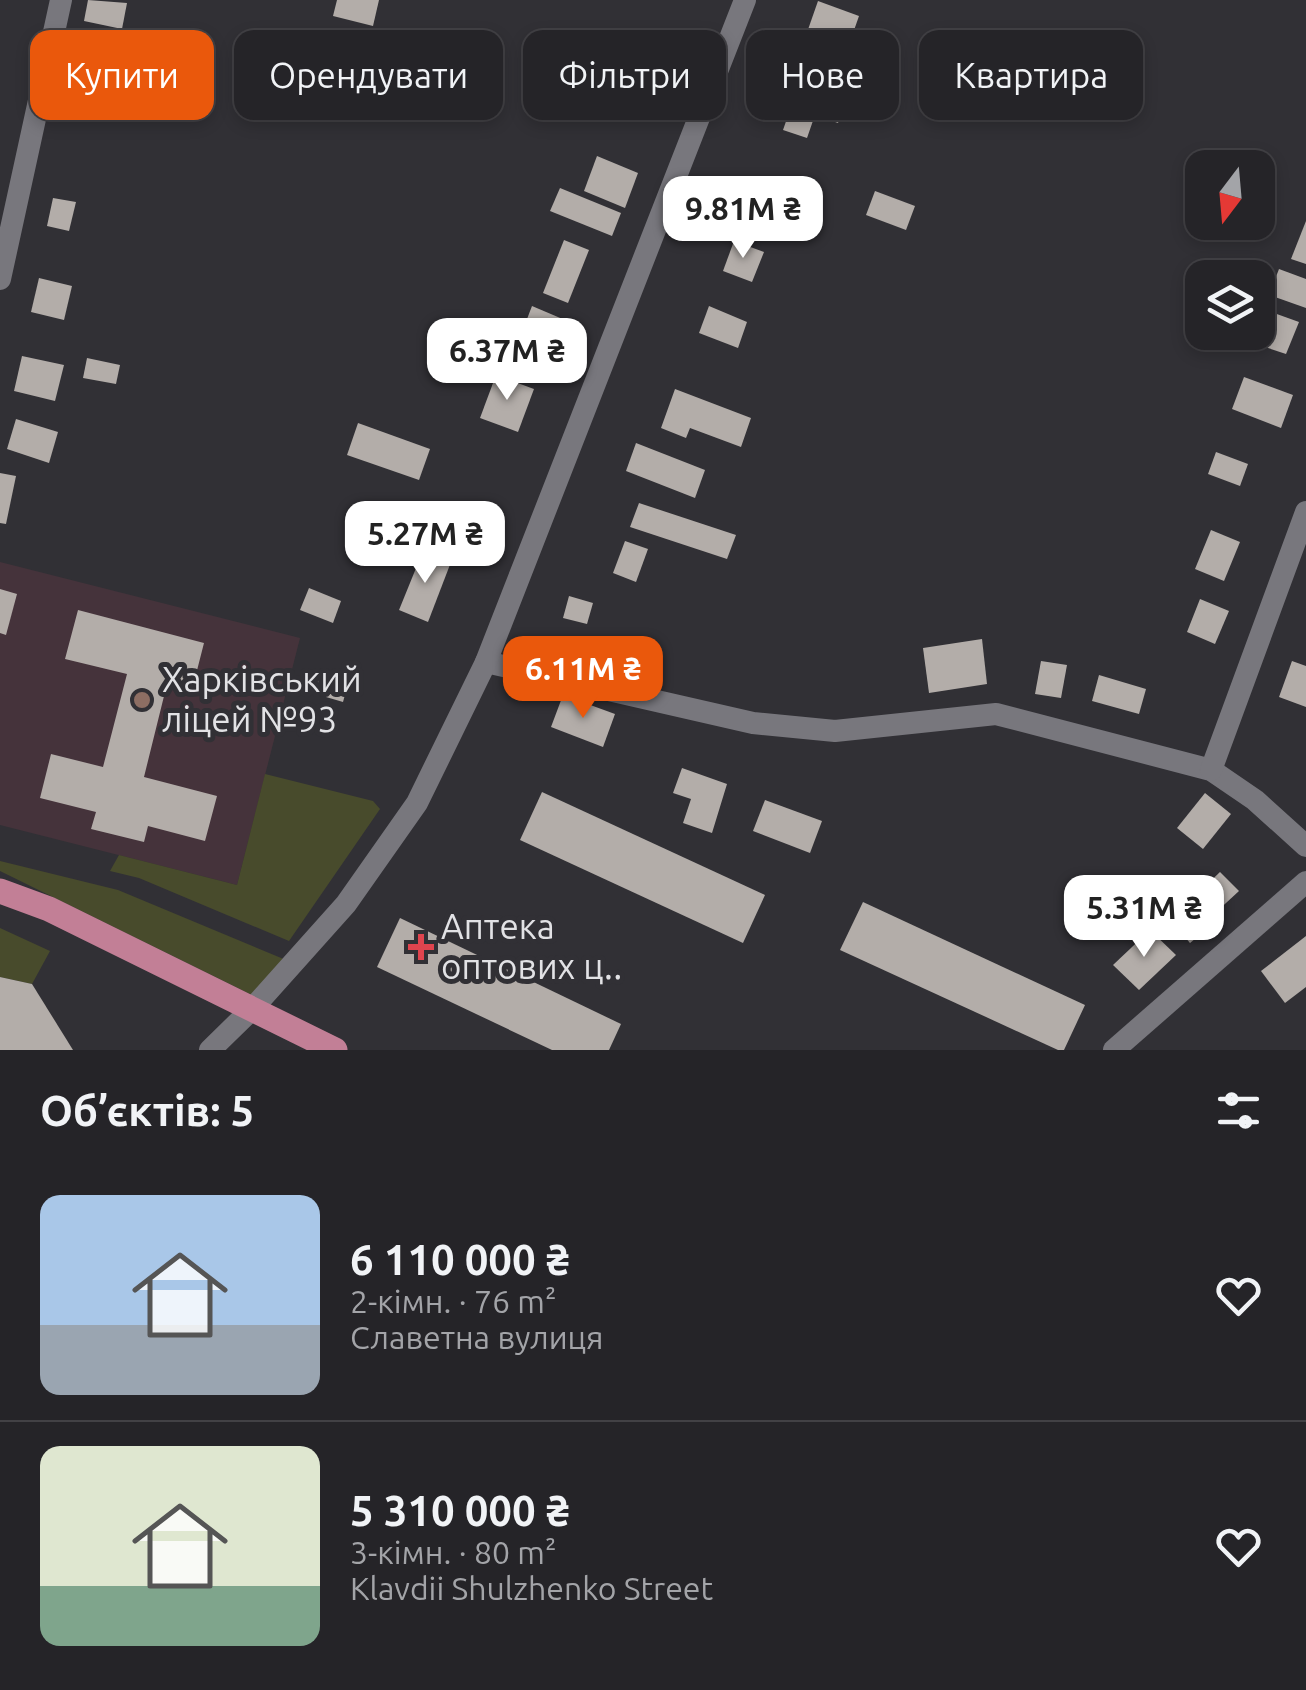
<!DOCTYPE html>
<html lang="uk">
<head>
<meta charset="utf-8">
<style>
  body { margin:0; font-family:Ubuntu,sans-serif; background:#313034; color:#f1f3f6; height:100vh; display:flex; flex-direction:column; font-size:38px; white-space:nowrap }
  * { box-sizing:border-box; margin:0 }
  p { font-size:32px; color:#a3a4a8 }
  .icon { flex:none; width:55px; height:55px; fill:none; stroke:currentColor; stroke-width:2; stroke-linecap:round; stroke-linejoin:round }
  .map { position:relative; height:1050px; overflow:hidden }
  .sheet { display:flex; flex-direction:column; background:#252428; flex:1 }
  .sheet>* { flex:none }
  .top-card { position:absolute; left:30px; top:30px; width:1248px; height:90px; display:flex; gap:20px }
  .needle { width:65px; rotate:196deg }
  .buttons { position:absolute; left:1185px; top:150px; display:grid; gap:20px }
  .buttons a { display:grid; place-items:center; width:90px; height:90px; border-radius:20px; background:#252428; box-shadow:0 5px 15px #0003,0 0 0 2px #424145; font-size:50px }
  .price { position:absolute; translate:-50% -85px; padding:0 22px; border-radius:20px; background:#fff; color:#222; font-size:32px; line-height:65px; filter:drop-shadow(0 2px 5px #0008) }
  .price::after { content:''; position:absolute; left:50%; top:60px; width:30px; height:22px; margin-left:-15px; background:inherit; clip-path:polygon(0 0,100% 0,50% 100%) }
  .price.active { background:#ea580c; color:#fff }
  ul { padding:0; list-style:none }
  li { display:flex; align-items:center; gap:30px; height:250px; padding:0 40px }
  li+li { border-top:2px solid #424145 }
  li span { display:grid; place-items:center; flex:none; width:280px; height:200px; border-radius:20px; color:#555 }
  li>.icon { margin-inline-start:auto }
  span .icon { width:120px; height:120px; fill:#fffc; stroke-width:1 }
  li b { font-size:42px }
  h2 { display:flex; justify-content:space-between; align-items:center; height:120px; padding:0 40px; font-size:42px }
  .tag { padding:0 35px; border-radius:20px; background:#252428; box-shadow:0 5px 15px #0003,0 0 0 2px #424145; font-size:35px; line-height:90px }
  .tag.active { background:#ea580c; color:#fff }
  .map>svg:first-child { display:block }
  .education { fill:#45333b }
  .green { fill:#484b2c }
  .building { fill:#b3ada9 }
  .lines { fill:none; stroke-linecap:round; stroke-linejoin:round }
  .minor { stroke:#78777d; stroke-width:22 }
  .primary { stroke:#c27f96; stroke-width:25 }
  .education-dot { fill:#8d6e63; stroke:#313035; stroke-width:4 }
  .health-dot { fill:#e0444e; stroke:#313035; stroke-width:4 }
  .labels { text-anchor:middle; stroke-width:10; stroke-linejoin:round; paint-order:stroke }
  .poi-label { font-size:35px; fill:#e2e2e5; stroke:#313035; text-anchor:start }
</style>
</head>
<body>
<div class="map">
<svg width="1306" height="1050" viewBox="0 0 1306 1050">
  <rect width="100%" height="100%" fill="#313035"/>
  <polygon class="education" points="0,562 300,638 237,885 0,825"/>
  <g class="green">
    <polygon points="265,774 373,801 380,809 289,941 139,878 110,871 119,855 237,885"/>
    <polygon points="0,861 118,890 286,960 252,995 0,871"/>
    <polygon points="0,928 50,951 32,984 0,977"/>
  </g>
  <g class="building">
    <polygon points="88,0 127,3 122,29 84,21"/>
    <polygon points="337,0 379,0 373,26 333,16"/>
    <polygon points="818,1 859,16 845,56 804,41"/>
    <polygon points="79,46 131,57 126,80 102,75 94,111 66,106"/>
    <polygon points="536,52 574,67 565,91 527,75"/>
    <polygon points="801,78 848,95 838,123 815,115 807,138 783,130"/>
    <polygon points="597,156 638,173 625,208 584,191"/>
    <polygon points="560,188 621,213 612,236 550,211"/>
    <polygon points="875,191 915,206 906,230 866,215"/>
    <polygon points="53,198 76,202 69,231 47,226"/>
    <polygon points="1306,221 1306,264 1291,259"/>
    <polygon points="564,240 589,250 568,303 543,293"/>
    <polygon points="734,241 764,252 752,282 723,271"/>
    <polygon points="1279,269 1306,279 1306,308 1269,295"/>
    <polygon points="39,278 72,286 64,320 31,312"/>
    <polygon points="532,306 572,323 554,370 514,353"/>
    <polygon points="709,306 747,322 738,348 699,333"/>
    <polygon points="1274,313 1299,322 1286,354 1262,346"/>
    <polygon points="22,356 64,365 55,401 14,391"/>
    <polygon points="87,358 120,365 116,384 83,378"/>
    <polygon points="496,375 534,389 518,432 480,418"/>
    <polygon points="1244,377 1293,395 1281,428 1232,409"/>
    <polygon points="675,389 751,418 741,447 690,428 686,438 661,428"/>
    <polygon points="16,419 58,432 49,463 7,449"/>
    <polygon points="358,423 430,449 419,480 347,455"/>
    <polygon points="636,443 705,470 695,498 626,471"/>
    <polygon points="1216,452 1248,464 1240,486 1208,474"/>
    <polygon points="0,473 16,476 6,524 0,523"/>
    <polygon points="639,503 736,535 727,559 630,527"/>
    <polygon points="1211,530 1240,542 1224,581 1195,569"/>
    <polygon points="625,541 648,549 636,582 613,573"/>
    <polygon points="423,551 451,562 428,622 399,610"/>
    <polygon points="309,588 341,601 333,623 300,610"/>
    <polygon points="0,589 17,594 6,635 0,633"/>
    <polygon points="569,596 593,603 587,624 563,618"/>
    <polygon points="1200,599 1229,611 1215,644 1187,632"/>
    <polygon points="78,610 204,643 192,690 167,684 144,777 217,796 205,841 148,826 144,842 91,829 96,812 40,798 51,754 103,767 127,674 65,659"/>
    <polygon points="982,639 987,684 929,693 923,648"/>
    <polygon points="1041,661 1067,665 1061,698 1035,694"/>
    <polygon points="1292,661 1306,666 1306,707 1279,697"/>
    <polygon points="315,670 349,680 343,702 309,692"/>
    <polygon points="1099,675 1146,689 1139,714 1092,701"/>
    <polygon points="563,695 615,714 603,747 551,727"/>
    <polygon points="682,768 727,784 712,833 683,823 691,799 673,793"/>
    <polygon points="542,792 765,895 743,943 520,840"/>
    <polygon points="1205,793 1231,814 1203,849 1177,828"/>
    <polygon points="765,800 822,821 810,853 753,831"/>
    <polygon points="1220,872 1239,891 1213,915 1195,896"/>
    <polygon points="863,902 1085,1005 1064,1050 1058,1050 840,950"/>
    <polygon points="1188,908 1207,929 1190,943 1172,922"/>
    <polygon points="400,918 621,1024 609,1050 552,1050 377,967"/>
    <polygon points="1150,930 1176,955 1139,990 1113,965"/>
    <polygon points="1306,936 1306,987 1285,1003 1261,971"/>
    <polygon points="0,977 32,984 73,1050 0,1050"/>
  </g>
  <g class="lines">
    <g class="minor">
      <polyline points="0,279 61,0"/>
      <polyline points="486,662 753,723 835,731 996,714 1211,770 1255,800 1306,846"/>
      <polyline points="1211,770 1306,512"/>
      <polyline points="210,1050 253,1008 346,904 417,803 486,662 745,0"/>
      <polyline points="1114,1050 1306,882"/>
    </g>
    <polyline class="primary" points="0,891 49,909 335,1050"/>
  </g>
  <circle class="education-dot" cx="142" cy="700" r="10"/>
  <path class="health-dot" d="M416 932h10v10h10v10h-10v10h-10v-10h-10v-10h10z"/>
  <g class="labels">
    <g class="poi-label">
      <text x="162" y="692">Харківський<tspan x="162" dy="40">ліцей №93</tspan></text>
      <text x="441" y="939">Аптека<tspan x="441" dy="40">оптових ц‥</tspan></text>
    </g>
  </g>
</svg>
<div class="buttons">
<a><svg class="needle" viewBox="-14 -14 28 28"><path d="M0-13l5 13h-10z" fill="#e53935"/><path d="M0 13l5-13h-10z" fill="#a3a4a8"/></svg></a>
<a><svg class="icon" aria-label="layers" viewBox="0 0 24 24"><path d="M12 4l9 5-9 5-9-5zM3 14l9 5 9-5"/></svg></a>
</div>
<b class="price" style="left:743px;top:261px">9.81M ₴</b>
<b class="price" style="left:507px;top:403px">6.37M ₴</b>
<b class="price" style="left:425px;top:586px">5.27M ₴</b>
<b class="price active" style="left:583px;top:721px">6.11M ₴</b>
<b class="price" style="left:1144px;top:960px">5.31M ₴</b>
<div class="top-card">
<a class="tag active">Купити</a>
<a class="tag">Орендувати</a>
<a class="tag">Фільтри</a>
<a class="tag">Нове</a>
<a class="tag">Квартира</a>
</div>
</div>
<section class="sheet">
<h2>Об’єктів: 5<svg class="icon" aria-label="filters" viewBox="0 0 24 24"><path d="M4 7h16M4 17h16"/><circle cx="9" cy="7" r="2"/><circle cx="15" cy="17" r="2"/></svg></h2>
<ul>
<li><span style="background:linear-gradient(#a9c7e8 65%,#9aa5b1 0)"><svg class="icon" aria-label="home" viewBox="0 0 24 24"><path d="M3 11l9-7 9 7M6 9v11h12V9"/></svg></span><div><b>6 110 000 ₴</b><p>2-кімн. · 76 m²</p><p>Славетна вулиця</p></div><svg class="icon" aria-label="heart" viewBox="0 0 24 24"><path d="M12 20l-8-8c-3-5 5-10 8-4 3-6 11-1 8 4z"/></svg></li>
<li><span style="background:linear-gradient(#dfe7d0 70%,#7fa58c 0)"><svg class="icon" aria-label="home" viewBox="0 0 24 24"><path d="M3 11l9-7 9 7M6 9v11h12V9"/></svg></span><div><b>5 310 000 ₴</b><p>3-кімн. · 80 m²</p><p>Klavdii Shulzhenko Street</p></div><svg class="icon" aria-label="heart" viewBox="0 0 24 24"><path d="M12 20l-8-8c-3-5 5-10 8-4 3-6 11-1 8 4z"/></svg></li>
</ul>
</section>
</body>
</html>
